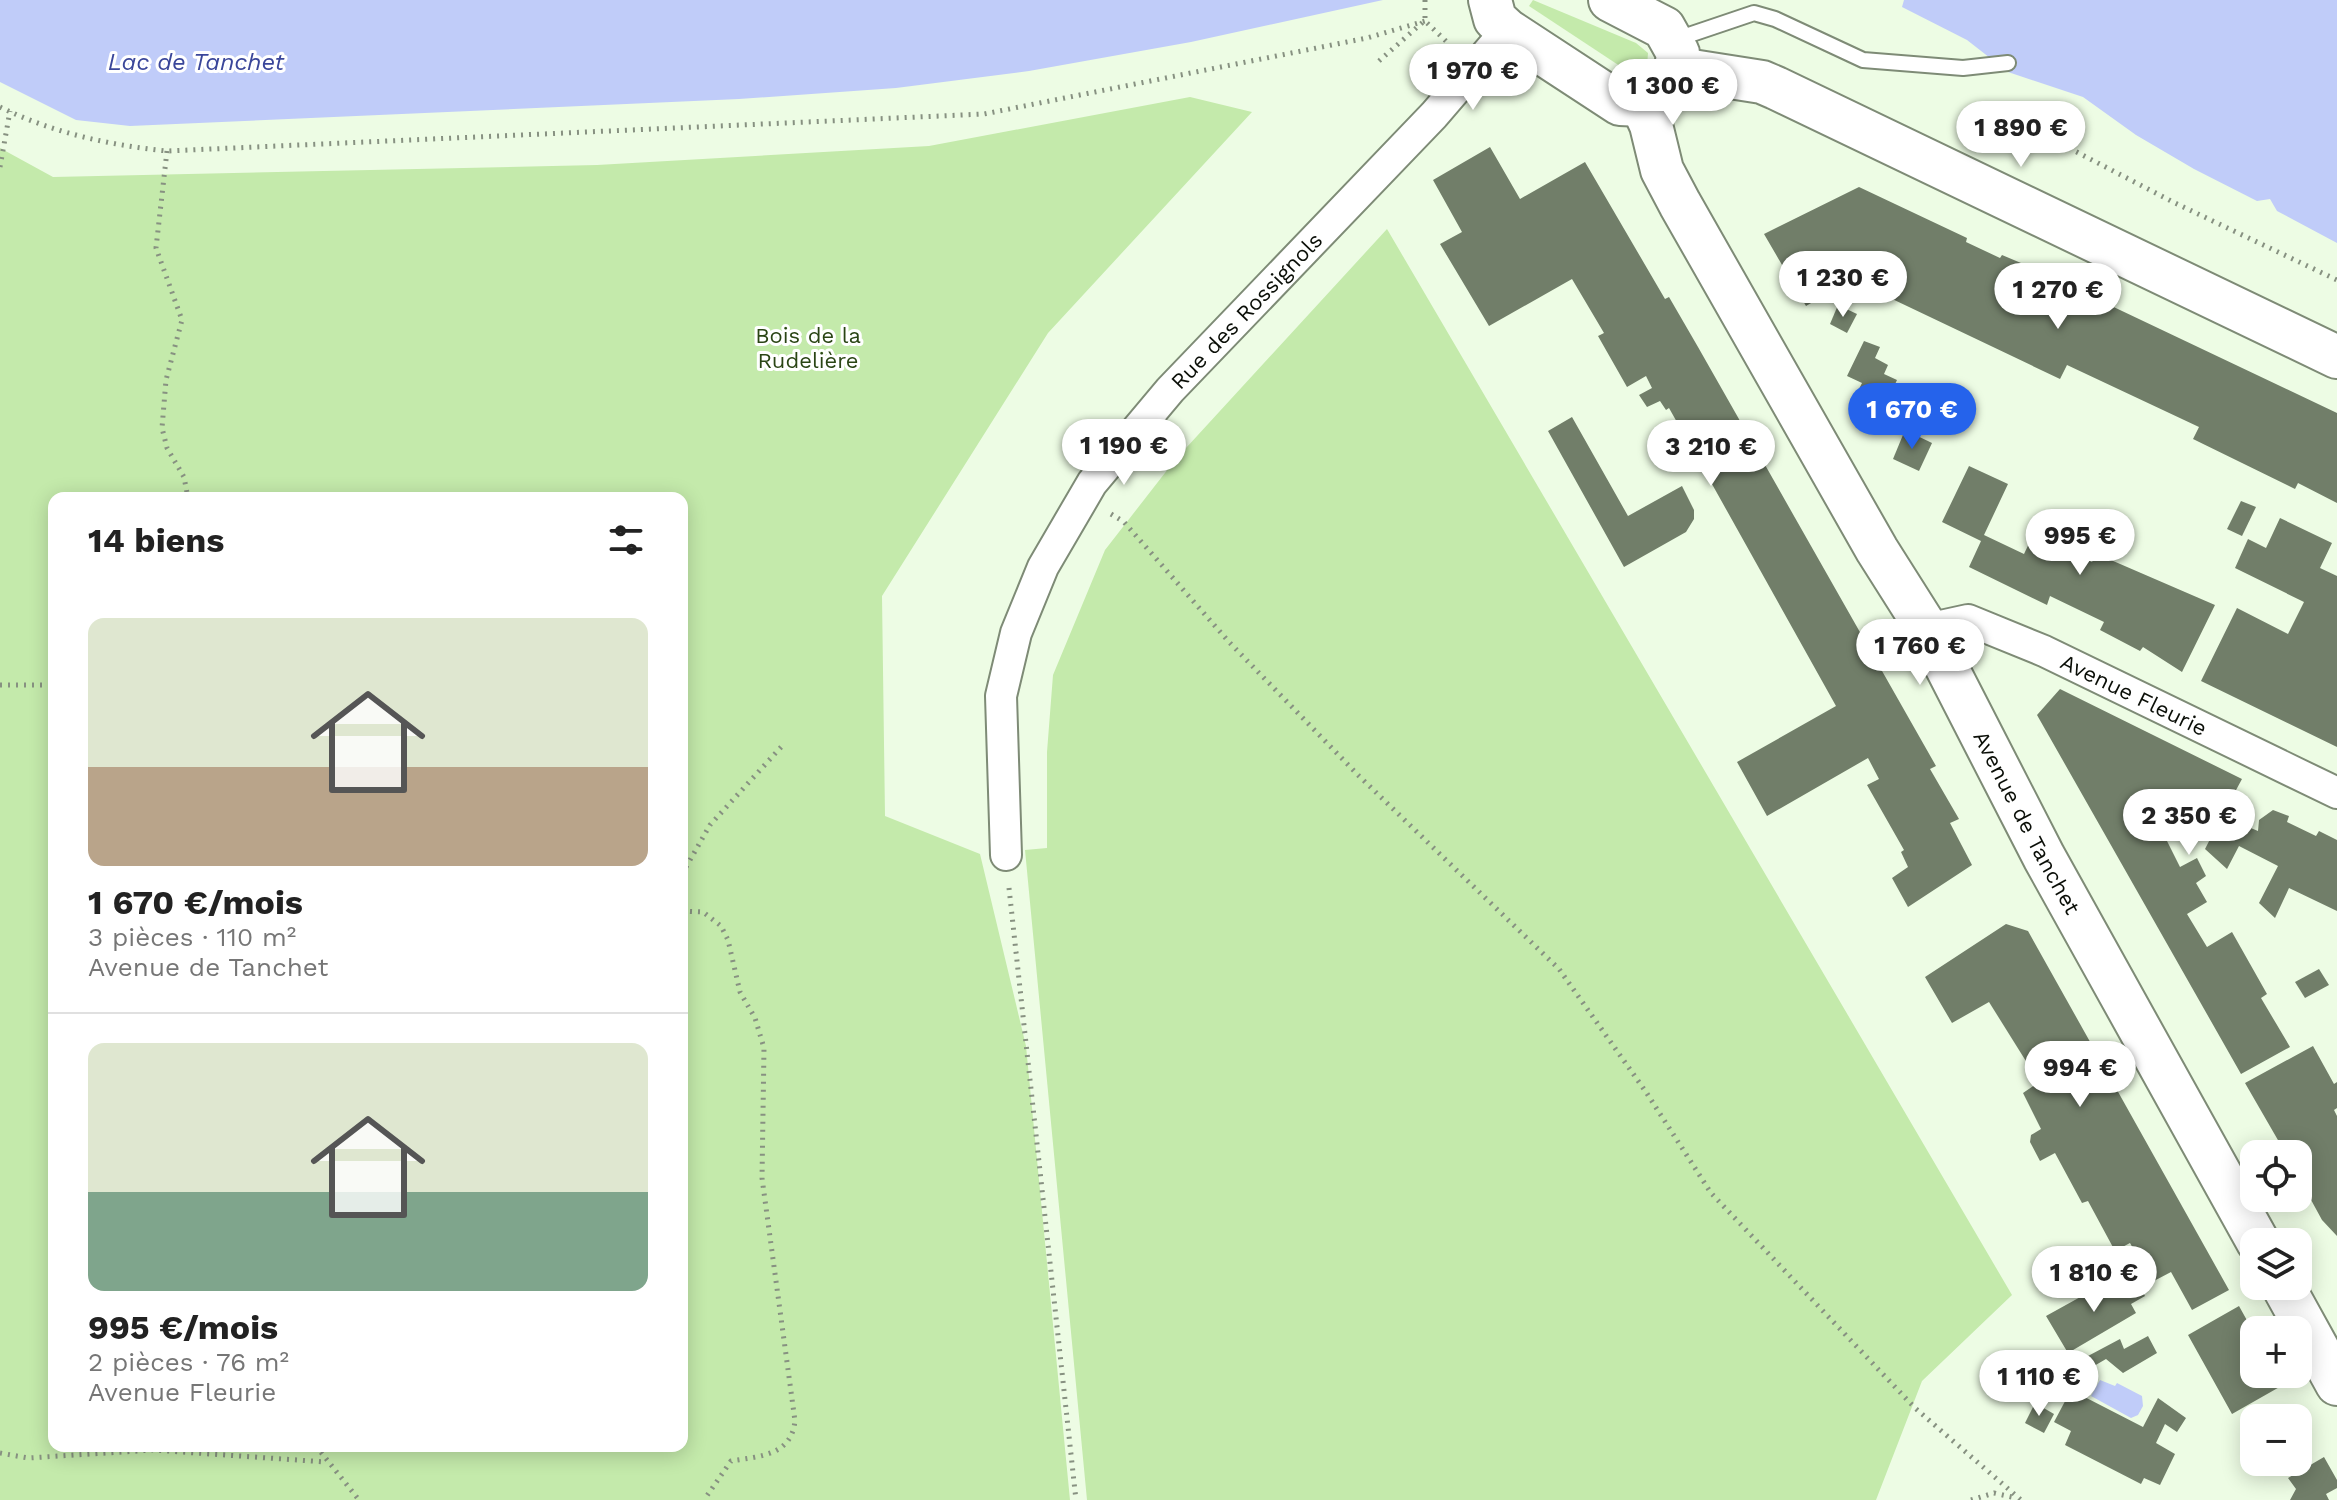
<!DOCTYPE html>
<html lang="fr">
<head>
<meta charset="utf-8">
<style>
  body { margin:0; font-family:"Work Sans",sans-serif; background:#f2f2f2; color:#222; height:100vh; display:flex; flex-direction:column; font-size:30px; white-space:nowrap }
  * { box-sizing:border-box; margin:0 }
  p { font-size:26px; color:#767676 }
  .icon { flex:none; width:44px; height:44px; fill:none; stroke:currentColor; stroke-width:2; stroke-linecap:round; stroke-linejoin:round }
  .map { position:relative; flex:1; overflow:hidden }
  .side { position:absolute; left:48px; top:492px; width:640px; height:960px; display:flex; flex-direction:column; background:#fff; border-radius:16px; box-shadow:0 4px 20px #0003 }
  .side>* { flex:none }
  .fabs { position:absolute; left:2240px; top:1140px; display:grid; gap:16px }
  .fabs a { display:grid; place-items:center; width:72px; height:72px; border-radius:16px; background:#fff; box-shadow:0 4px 20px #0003; font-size:40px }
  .price { position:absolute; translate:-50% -68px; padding:0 18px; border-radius:28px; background:#fff; color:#222; font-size:26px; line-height:52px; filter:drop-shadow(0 2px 4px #0008) }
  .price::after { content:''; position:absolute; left:50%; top:48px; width:24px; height:18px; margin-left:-12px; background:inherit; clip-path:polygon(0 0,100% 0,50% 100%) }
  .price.active { background:#2563eb; color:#fff }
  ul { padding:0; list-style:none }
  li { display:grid; align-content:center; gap:16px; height:424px; padding:0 40px }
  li+li { border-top:2px solid #e0e0e0 }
  li span { display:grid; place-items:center; height:248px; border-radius:16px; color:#555 }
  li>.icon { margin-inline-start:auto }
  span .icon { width:144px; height:144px; fill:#fffc; stroke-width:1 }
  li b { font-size:34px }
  h2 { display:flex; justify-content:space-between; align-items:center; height:96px; padding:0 40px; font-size:34px }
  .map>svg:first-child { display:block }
  .green { fill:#c4eaab; fill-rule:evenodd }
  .water { fill:#c0ccf9 }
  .building { fill:#717e69 }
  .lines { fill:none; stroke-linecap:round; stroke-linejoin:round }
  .lane-casing { stroke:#7e8b76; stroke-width:18 }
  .street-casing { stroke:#7e8b76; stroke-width:34 }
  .secondary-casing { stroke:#7e8b76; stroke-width:46 }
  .path { stroke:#879181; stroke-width:5; stroke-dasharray:2 6; stroke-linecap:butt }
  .lane { stroke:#fff; stroke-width:14 }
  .street { stroke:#fff; stroke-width:30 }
  .secondary { stroke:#fff; stroke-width:42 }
  .labels { text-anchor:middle; stroke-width:6; stroke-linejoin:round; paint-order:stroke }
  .street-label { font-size:22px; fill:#0a0e07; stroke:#fff }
  .park-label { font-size:22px; fill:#2a4514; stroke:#fff }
  .water-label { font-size:24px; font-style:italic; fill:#3a469a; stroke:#fff }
</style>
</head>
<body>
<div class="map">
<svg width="2337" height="1500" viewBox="0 0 2337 1500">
  <rect width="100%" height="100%" fill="#edfce4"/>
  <g class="green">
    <polygon points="1533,0 1636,43 1648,53 1647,66 1632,74 1529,6"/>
    <path d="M1190 97 1252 112 1048 333 882 596 885 816 980 854 1026 1046 1070 1500H0V148L53 177 597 165 929 146ZM54 498H682V1446H54Z"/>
    <polygon points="1387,229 2012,1295 1922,1381 1876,1500 1087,1500 1025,850 1047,848 1047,752 1053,675 1105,550 1175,460"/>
  </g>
  <g class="water">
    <polygon points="0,0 1383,0 1191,42 1029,71 896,88 739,99 130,126 76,120 0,82"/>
    <polygon points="1904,0 2337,0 2337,243 2277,211 2270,199 2257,201 2194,169 2136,135 2083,97 2008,72 1967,40 1902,7"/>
    <polygon points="2100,1380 2115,1386 2117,1383 2142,1396 2143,1406 2138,1415 2131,1418 2091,1396"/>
  </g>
  <g class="building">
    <polygon points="1490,147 1520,199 1585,162 1665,299 1669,297 1698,347 1936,766 1930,769 1959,819 1950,823 1972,865 1908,907 1892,878 1908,867 1901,852 1904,850 1867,785 1879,779 1868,758 1767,816 1737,762 1836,706 1698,459 1692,462 1672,427 1678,424 1669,408 1666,410 1660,401 1647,407 1639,395 1652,388 1646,376 1627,387 1598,336 1604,333 1572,279 1489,326 1440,244 1462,232 1433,180"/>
    <polygon points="1859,187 1967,238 1966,242 2000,258 2002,255 2021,263 2337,413 2337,503 2298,483 2295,489 2193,439 2199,427 2067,365 2060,379 1867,287 1870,282 1852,279 1806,306 1764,234"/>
    <polygon points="1838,305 1857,314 1847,333 1830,324"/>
    <polygon points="1864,341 1880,347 1875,358 1888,365 1884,374 1897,380 1880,416 1866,410 1871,399 1857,393 1862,383 1847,376"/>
    <polygon points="1572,417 1628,516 1682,486 1694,510 1694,519 1686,532 1624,567 1548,431"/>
    <polygon points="1905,430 1932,443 1919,471 1893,459"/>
    <polygon points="1969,466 2008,484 1984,535 2024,554 2045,510 2084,527 2071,553 2092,562 2097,554 2215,605 2182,672 2143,647 2140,651 2100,630 2104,622 2050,596 2047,605 1969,567 1981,541 1942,522"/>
    <polygon points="2241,501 2256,507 2242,536 2227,529"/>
    <polygon points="2280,518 2332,543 2320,568 2337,576 2337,747 2201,681 2237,608 2288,634 2304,602 2235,568 2248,539 2266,548"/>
    <polygon points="2060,689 2242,779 2222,816 2237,812 2244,817 2246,826 2258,831 2259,820 2273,810 2289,816 2287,822 2316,836 2319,831 2337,840 2337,911 2289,888 2275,918 2259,903 2278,866 2239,846 2227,869 2205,849 2222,816 2196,803 2193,809 2178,802 2164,790 2143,812 2154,829 2159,825 2180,867 2197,858 2206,876 2196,883 2207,902 2187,914 2207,947 2232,932 2267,994 2261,998 2290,1047 2241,1074 2037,715"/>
    <polygon points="2006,924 2028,931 2229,1290 2192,1310 2171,1272 2152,1282 2130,1243 2115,1251 2088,1201 2082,1203 2055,1153 2040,1161 2030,1142 2031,1135 2041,1129 2023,1093 2039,1082 1989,1002 1952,1023 1925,977"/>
    <polygon points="2319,969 2329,985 2305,998 2295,982"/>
    <polygon points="2313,1046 2334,1084 2337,1082 2337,1108 2334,1110 2337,1116 2337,1236 2322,1220 2298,1176 2298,1154 2286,1154 2245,1083"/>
    <polygon points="2128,1280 2135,1291 2141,1288 2145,1296 2131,1304 2136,1313 2068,1353 2046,1316 2102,1285 2109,1295 2115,1293 2112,1289"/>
    <polygon points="2239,1306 2254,1333 2254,1374 2277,1374 2283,1385 2232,1414 2188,1335"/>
    <polygon points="2148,1336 2157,1353 2123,1373 2106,1359 2094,1366 2088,1356 2120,1339 2124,1349"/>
    <polygon points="2071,1390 2143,1427 2158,1398 2186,1418 2177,1432 2165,1424 2156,1443 2175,1454 2160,1485 2144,1478 2141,1484 2065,1445 2071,1431 2054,1422"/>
    <polygon points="2035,1403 2054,1414 2044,1433 2025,1423"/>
    <polygon points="2324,1457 2337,1480 2337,1488 2326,1494 2329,1500 2290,1500 2296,1489 2288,1478"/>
  </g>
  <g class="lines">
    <defs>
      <polyline id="lane" points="1677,39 1754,13 1775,19 1863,60 1963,68 2008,63"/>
      <g id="street">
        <path id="s1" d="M1927 629 1968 620 2044 651 2337 793"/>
        <path id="s2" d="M1006 855 1001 696 1016 633 1043 567 1092 483 1170 390 1434 115 1507 30"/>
      </g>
      <g id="secondary">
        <polyline points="1490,0 1495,19 1507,30 1620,104 1642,105 1656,99 1675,78 1678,53 1664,28 1610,0"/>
        <polyline points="1679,69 1762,82 1776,88 2337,357"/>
        <path id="s3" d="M1642 105 1651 125 1662 170 1680 204 1877 550 1927 629 2044 857 2258 1242"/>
        <polyline points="2283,1286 2337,1384"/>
      </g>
    </defs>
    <use href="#lane" class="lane-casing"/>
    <use href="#street" class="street-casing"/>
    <use href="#secondary" class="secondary-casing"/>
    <g class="path">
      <polyline points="1425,0 1425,21 1449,44"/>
      <polyline points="1379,61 1423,22"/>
      <path d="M0 107C53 133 109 145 167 151L984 114 1367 38 1425 21"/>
      <polyline points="167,151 156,248 182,320 166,380 162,428 167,448 184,477 188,498"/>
      <polyline points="2001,152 2015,120 2175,203 2337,280"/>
      <polyline points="0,167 10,111"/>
      <polyline points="1111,514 1124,522 1229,642 1359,776 1559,969 1646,1092 1711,1193 1915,1408 2021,1500"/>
      <polyline points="0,685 54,685"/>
      <polyline points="682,874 710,825 782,746"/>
      <polyline points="1009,888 1076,1500"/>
      <path d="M682 911 703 912 721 926 728 940 740 992 755 1018 764 1048 762 1178 795 1421C791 1456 760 1456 731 1461L704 1500"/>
      <polyline points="316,1446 359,1500"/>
      <polyline points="0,1453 28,1458 153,1450 326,1462"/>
      <polyline points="1971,1500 1994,1493 2016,1498"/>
    </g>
    <use href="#lane" class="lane"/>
    <use href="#street" class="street"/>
    <use href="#secondary" class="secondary"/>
  </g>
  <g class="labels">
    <g class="street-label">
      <text dy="8" stroke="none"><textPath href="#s2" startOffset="624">Rue des Rossignols</textPath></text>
      <text dy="8" stroke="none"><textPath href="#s1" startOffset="224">Avenue Fleurie</textPath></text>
      <text dy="8" stroke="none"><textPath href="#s3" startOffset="816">Avenue de Tanchet</textPath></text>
    </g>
    <g class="park-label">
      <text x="808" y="343">Bois de la<tspan x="808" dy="25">Rudelière</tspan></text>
    </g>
    <g class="water-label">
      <text x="196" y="70">Lac de Tanchet</text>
    </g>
  </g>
</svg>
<div class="fabs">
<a><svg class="icon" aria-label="locate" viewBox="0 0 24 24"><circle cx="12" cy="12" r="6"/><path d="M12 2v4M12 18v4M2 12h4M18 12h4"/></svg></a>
<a><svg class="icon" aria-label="layers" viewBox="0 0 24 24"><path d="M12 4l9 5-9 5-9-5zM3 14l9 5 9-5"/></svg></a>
<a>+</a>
<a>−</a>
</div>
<b class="price" style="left:1473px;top:112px">1 970 €</b>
<b class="price" style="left:1673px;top:127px">1 300 €</b>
<b class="price" style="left:2021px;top:169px">1 890 €</b>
<b class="price" style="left:1843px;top:319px">1 230 €</b>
<b class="price" style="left:2058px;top:331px">1 270 €</b>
<b class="price active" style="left:1912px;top:451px">1 670 €</b>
<b class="price" style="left:1124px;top:487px">1 190 €</b>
<b class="price" style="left:1711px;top:488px">3 210 €</b>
<b class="price" style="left:2080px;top:577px">995 €</b>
<b class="price" style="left:1920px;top:687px">1 760 €</b>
<b class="price" style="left:2189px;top:857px">2 350 €</b>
<b class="price" style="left:2080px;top:1109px">994 €</b>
<b class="price" style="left:2094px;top:1314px">1 810 €</b>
<b class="price" style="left:2039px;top:1418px">1 110 €</b>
<section class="side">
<h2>14 biens<svg class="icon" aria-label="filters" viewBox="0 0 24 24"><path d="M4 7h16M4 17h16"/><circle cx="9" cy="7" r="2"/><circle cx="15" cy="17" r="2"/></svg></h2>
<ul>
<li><span style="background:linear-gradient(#dfe7d0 60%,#b9a48a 0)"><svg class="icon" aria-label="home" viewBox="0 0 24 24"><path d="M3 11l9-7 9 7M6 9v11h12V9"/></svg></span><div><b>1 670 €/mois</b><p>3 pièces · 110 m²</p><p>Avenue de Tanchet</p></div></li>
<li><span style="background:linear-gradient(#dfe7d0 60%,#7fa58c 0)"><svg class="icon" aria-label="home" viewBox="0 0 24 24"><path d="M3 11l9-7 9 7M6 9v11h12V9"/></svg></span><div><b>995 €/mois</b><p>2 pièces · 76 m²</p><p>Avenue Fleurie</p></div></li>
</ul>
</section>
</div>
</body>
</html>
